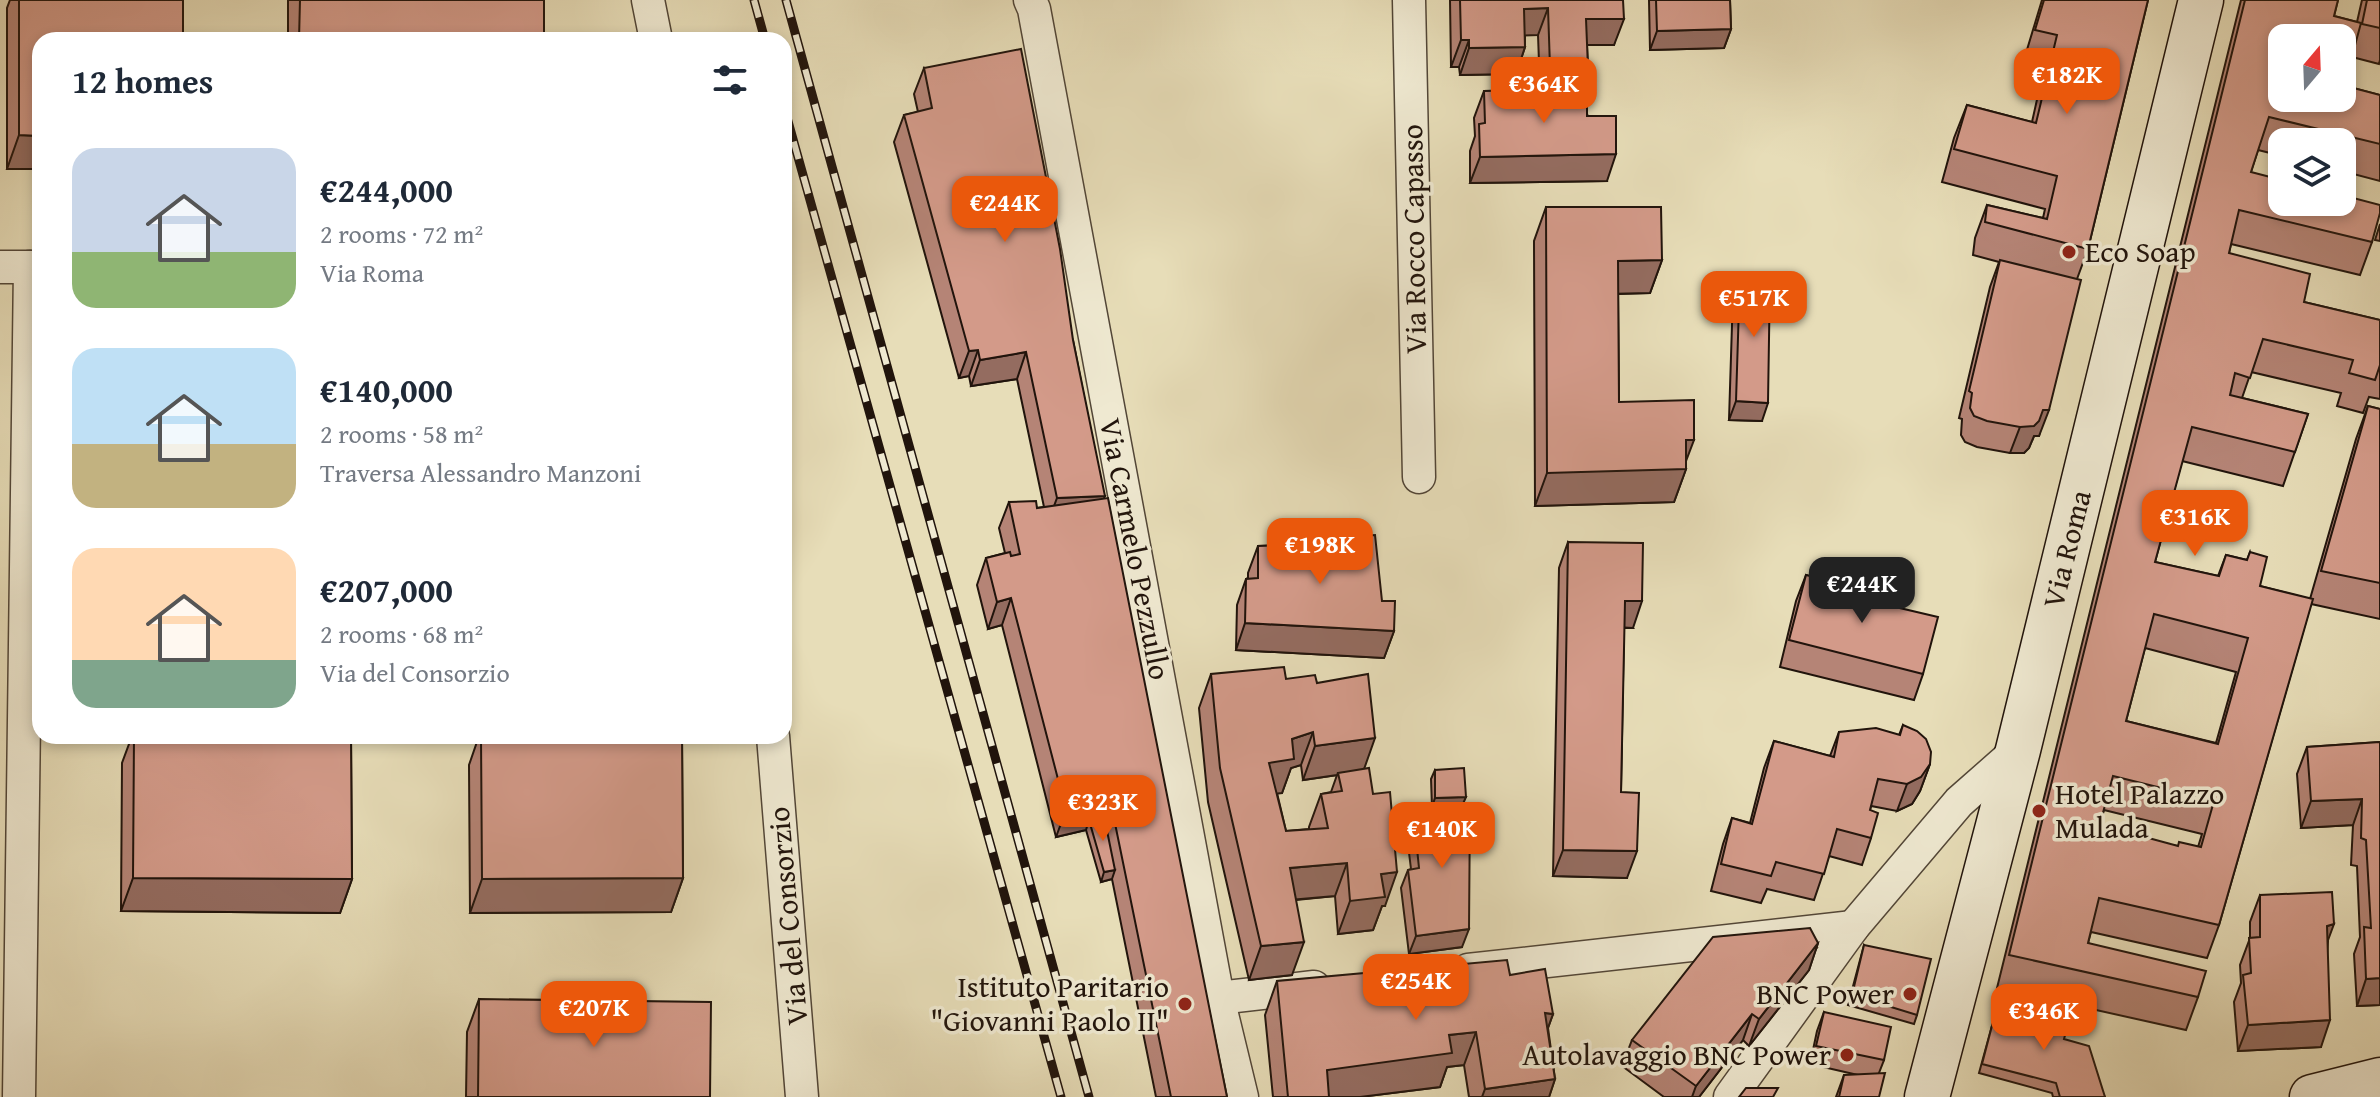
<!DOCTYPE html>
<html lang="en">
<head>
<meta charset="utf-8">
<style>
  body { margin:0; font-family:"Gentium Book Plus",serif; background:#f6f6f7; color:#1f2937; height:100vh; display:flex; flex-direction:column; font-size:30px; white-space:nowrap }
  * { box-sizing:border-box; margin:0 }
  p { font-size:26px; color:#747a83 }
  .icon { flex:none; width:44px; height:44px; fill:none; stroke:currentColor; stroke-width:2; stroke-linecap:round; stroke-linejoin:round }
  .map { position:relative; flex:1; overflow:hidden }
  .drawer { position:absolute; left:32px; top:32px; width:760px; height:712px; display:flex; flex-direction:column; background:#fff; border-radius:24px; box-shadow:0 4px 12px #0003 }
  .drawer>* { flex:none }
  .needle { width:52px; rotate:19deg }
  .fabs { position:absolute; left:2268px; top:24px; display:grid; gap:16px }
  .fabs a { display:grid; place-items:center; width:88px; height:88px; border-radius:16px; background:#fff; box-shadow:0 4px 12px #0003; font-size:40px }
  .price { position:absolute; translate:-50% -68px; padding:0 18px; border-radius:16px; background:#ea580c; color:#fff; font-size:26px; line-height:52px; filter:drop-shadow(0 2px 4px #0008) }
  .price::after { content:''; position:absolute; left:50%; top:48px; width:24px; height:18px; margin-left:-12px; background:inherit; clip-path:polygon(0 0,100% 0,50% 100%) }
  .price.current { background:#222; color:#fff }
  ul { padding:0; list-style:none }
  li { display:flex; align-items:center; gap:24px; height:200px; padding:0 40px }
  li span { display:grid; place-items:center; flex:none; width:224px; height:160px; border-radius:24px; color:#555 }
  li>.icon { margin-inline-start:auto }
  span .icon { width:96px; height:96px; fill:#fffc; stroke-width:1 }
  li b { font-size:34px }
  h2 { display:flex; justify-content:space-between; align-items:center; height:96px; padding:0 40px; font-size:34px }
  .map>svg:first-child { display:block }
  .lines { fill:none; stroke-linecap:round; stroke-linejoin:round }
  .street-casing { stroke:#524637; stroke-width:35 }
  .secondary-casing { stroke:#21140c; stroke-width:47 }
  .street { stroke:#efe9d1; stroke-width:32 }
  .secondary { stroke:#efe9d1; stroke-width:44 }
  .rail-casing { stroke:#21140c; stroke-width:9 }
  .rail { stroke:#efe9d1; stroke-width:6; stroke-dasharray:18; stroke-linecap:butt }
  .wall { fill:#b58476; stroke:#21140c; stroke-width:2; fill-rule:evenodd }
  .shaded-wall { fill:#946c60; stroke:#21140c; stroke-width:2 }
  .building { fill:#d39a89; stroke:#21140c; stroke-width:2; fill-rule:evenodd }
  .poi-dot { fill:#8f2418; stroke:#efe9d1; stroke-width:3 }
  .labels { text-anchor:middle; stroke-width:7; stroke-linejoin:round; paint-order:stroke }
  .street-label { font-size:30px; fill:#21140c; stroke:#efe9d1 }
  .poi-label { font-size:30px; fill:#21140c; stroke:#efe9d1; text-anchor:end }
</style>
</head>
<body>
<div class="map">
<svg width="2380" height="1097" viewBox="0 0 2380 1097">
  <rect width="100%" height="100%" fill="#e7ddb8"/>
  <filter id="stains"><feTurbulence type="fractalNoise" baseFrequency=".0025" numOctaves="4"/><feColorMatrix values="0 0 0 0 .2 0 0 0 0 .09 0 0 0 0 .02 0 0 0 .5 -.17"/></filter>
  <radialGradient id="worn" r=".72"><stop offset=".6" stop-color="#630" stop-opacity="0"/><stop offset="1" stop-color="#630" stop-opacity=".3"/></radialGradient>
  <g class="lines">
    <defs>
      <g id="street">
        <polyline points="648,0 656,40"/>
        <polyline points="1030,0 1034,9 1218,998 1242,1097"/>
        <polyline points="1409,0 1419,477"/>
        <polyline points="0,267 40,267"/>
        <polyline points="773,736 802,1097"/>
        <polyline points="1468,970 1853,927"/>
        <polyline points="1218,998 1314,987"/>
        <polyline points="19,1097 30,267"/>
        <polyline points="1730,1097 1853,927 1959,802 2018,750"/>
      </g>
      <g id="secondary">
        <polyline points="1927,1097 2018,750 2201,0"/>
        <polyline points="2312,1097 2380,1080"/>
      </g>
    </defs>
    <use href="#street" class="street-casing"/>
    <use href="#secondary" class="secondary-casing"/>
    <use href="#street" class="street"/>
    <use href="#secondary" class="secondary"/>
    <defs>
      <g id="rail">
        <polyline points="754,0 765,40"/>
        <polyline points="786,0 1089,1097"/>
        <polyline points="784,107 1061,1097"/>
      </g>
    </defs>
    <use href="#rail" class="rail-casing"/>
    <use href="#rail" class="rail"/>
  </g>
  <g class="wall">
    <polygon points="10,0 183,0 40,40 40,169 7,169 7,8"/>
    <rect x="288" y="0" width="256" height="40"/>
    <polygon points="1450,0 1623,0 1614,45 1587,45 1588,68 1580,90 1607,181 1470,183 1470,151 1475,136 1474,118 1484,91 1540,90 1538,35 1525,35 1525,47 1516,74 1460,75 1459,67 1451,67"/>
    <polygon points="1649,0 1730,0 1731,29 1724,48 1650,50"/>
    <polygon points="2042,0 2148,0 2088,249 2077,279 2039,436 2034,436 2029,448 2024,453 2010,453 1977,447 1965,442 1961,435 1962,419 1959,418 1990,287 1999,262 1973,255 1975,238 1987,205 2043,218 2045,209 1942,182 1954,138 1967,105 2032,122 2044,68 2023,63"/>
    <path d="M2241 0H2338L2334 16 2357 22 2362 0H2380V60L2379 64 2352 57 2342 85 2380 95V181L2342 171V142H2282V156L2258 150 2251 172 2372 242 2360 275 2231 244 2229 253 2304 302 2380 320V399L2369 397 2363 413 2337 406 2341 393 2251 372 2242 398 2308 414 2283 486 2182 461 2155 562 2218 576 2226 555 2247 560 2250 552 2260 586 2310 599 2356 439 2368 406 2380 409V619L2311 604 2219 925 2207 958 2091 932 2088 943 2198 997 2186 1030 1997 988ZM2282 38H2342V98H2282ZM2145 648 2236 672 2216 743 2126 721ZM2104 810 2202 834 2198 847 2178 846 2117 837 2098 831Z"/>
    <polygon points="924,68 1073,340 1104,499 1227,1097 1156,1097 1112,879 1101,882 1086,830 1056,837 1002,625 988,629 977,585 986,558 1005,553 999,528 1009,502 1037,508 1044,507 1017,379 971,386 969,376 959,378 894,142 904,115 918,112 914,94"/>
    <polygon points="1546,207 1662,260 1650,293 1618,294 1619,402 1686,462 1686,469 1674,502 1535,506 1534,241"/>
    <polygon points="2380,224 2380,241 2375,240"/>
    <polygon points="1740,274 1762,421 1729,420 1733,293"/>
    <polygon points="1306,539 1382,601 1394,631 1384,658 1236,650 1237,605 1246,579 1248,578 1248,573 1258,546 1304,544"/>
    <polygon points="1568,542 1633,628 1624,628 1621,792 1627,878 1553,876 1559,568"/>
    <polygon points="1806,575 1889,605 1923,674 1914,700 1780,667 1796,601"/>
    <path d="M1211 674 1286 679 1317 683 1364 769 1385 906H1382L1373 930 1338 934 1335 896 1296 900 1292 975 1249 980 1208 802 1199 708ZM1301 765 1303 780 1337 775 1331 792 1321 794 1309 827V829L1286 831 1277 793H1282L1291 768Z"/>
    <polygon points="1903,725 1930,764 1920,791 1912,804 1897,811 1871,806 1870,810 1871,838 1862,865 1829,856 1814,900 1767,889 1761,903 1711,891 1723,844 1732,818 1750,823 1764,768 1774,741 1830,756 1839,732 1899,735"/>
    <polygon points="132,736 351,736 352,879 340,913 121,911 122,763"/>
    <polygon points="479,736 682,736 683,878 671,912 470,913 469,765"/>
    <polygon points="2380,742 2380,1005 2357,1006 2354,954 2360,937 2357,866 2351,865 2353,825 2301,828 2297,774 2307,747"/>
    <polygon points="1435,770 1463,804 1462,947 1409,954 1401,888 1408,870 1411,869 1406,828 1413,809 1432,807 1431,779"/>
    <polygon points="2260,895 2328,941 2321,1047 2238,1051 2234,1002 2241,983 2240,965 2250,938 2250,922"/>
    <polygon points="1818,943 1809,970 1749,1046 1743,1040 1699,1097 1664,1097 1622,1066 1632,1040"/>
    <polygon points="1864,945 1917,1015 1914,1024 1848,1005"/>
    <polygon points="1510,975 1553,1014 1548,1028 1555,1079 1549,1097 1469,1097 1464,1065 1447,1067 1440,1087 1360,1097 1273,1097 1265,1015 1277,981"/>
    <polygon points="479,999 710,1097 466,1097 467,1032"/>
    <polygon points="2019,1001 2064,1039 2105,1097 2053,1097 2052,1093 1979,1073 1993,1022 2012,1027"/>
    <polygon points="1824,1012 1884,1060 1879,1073 1879,1097 1836,1097 1844,1075 1858,1075 1810,1064 1817,1031"/>
  </g>
  <g class="shaded-wall">
    <polygon points="1548,8 1538,35 1515,36 1524,9"/>
    <polygon points="1586,19 1624,19 1614,45 1577,45"/>
    <polygon points="1731,29 1724,48 1650,50 1657,31"/>
    <polygon points="1461,40 1469,40 1459,67 1451,67"/>
    <polygon points="1525,47 1516,74 1460,75 1469,48"/>
    <polygon points="1550,67 1588,68 1579,94 1540,94"/>
    <polygon points="19,135 40,136 40,169 7,169"/>
    <polygon points="1616,154 1607,181 1470,183 1480,157"/>
    <polygon points="1662,260 1650,293 1606,294 1618,261"/>
    <polygon points="978,350 969,376 959,378 969,351"/>
    <polygon points="1026,352 1017,379 971,386 980,360"/>
    <polygon points="1736,401 1768,403 1762,421 1729,420"/>
    <polygon points="2043,410 2049,410 2039,436 2034,436 2029,448 2024,453 2010,453 2020,427"/>
    <polygon points="1686,440 1694,440 1683,469 1686,469 1674,502 1535,506 1547,473"/>
    <polygon points="1105,496 1095,522 1047,525 1057,498"/>
    <polygon points="1011,598 1002,625 988,629 997,602"/>
    <polygon points="1625,601 1642,601 1633,628 1615,627"/>
    <polygon points="1245,623 1394,631 1384,658 1236,650"/>
    <polygon points="1313,732 1301,765 1291,768 1282,793 1257,796 1269,763 1292,739"/>
    <polygon points="1375,738 1363,772 1338,773 1337,775 1303,780 1315,746"/>
    <polygon points="1930,764 1920,791 1912,804 1897,811 1907,784"/>
    <polygon points="1466,797 1462,806 1432,807 1435,798"/>
    <polygon points="1110,799 1101,826 1089,820 1086,830 1056,837 1066,810"/>
    <polygon points="2362,799 2353,825 2301,828 2311,801"/>
    <polygon points="1563,850 1637,851 1627,878 1553,876"/>
    <polygon points="1347,863 1335,896 1278,901 1290,868"/>
    <polygon points="1115,870 1112,879 1101,882 1104,872"/>
    <polygon points="1397,872 1385,906 1382,906 1373,930 1338,934 1350,901 1381,874"/>
    <polygon points="133,878 352,879 340,913 121,911"/>
    <polygon points="683,878 671,912 470,913 482,879"/>
    <polygon points="2334,924 2324,951 2327,926"/>
    <polygon points="1469,929 1462,947 1409,954 1416,936"/>
    <polygon points="1304,942 1292,975 1249,980 1261,946"/>
    <polygon points="1818,943 1809,970 1749,1046 1759,1019"/>
    <polygon points="2380,978 2380,1005 2357,1006 2366,979"/>
    <polygon points="1545,1013 1553,1014 1541,1047"/>
    <polygon points="1752,1014 1743,1040 1699,1097 1692,1097 1696,1086"/>
    <polygon points="2330,1020 2321,1047 2238,1051 2248,1025"/>
    <polygon points="1476,1032 1464,1065 1447,1067 1440,1087 1360,1097 1317,1097 1327,1070 1449,1035"/>
    <polygon points="1555,1079 1549,1097 1482,1097 1485,1089"/>
  </g>
  <g class="building">
    <polygon points="19,0 183,0 183,40 40,40 40,136 19,135"/>
    <polygon points="300,0 544,0 544,40 299,40"/>
    <polygon points="1460,0 1623,0 1624,19 1586,19 1588,68 1550,67 1548,8 1524,9 1525,47 1469,48 1469,40 1461,40"/>
    <polygon points="1656,0 1730,0 1731,29 1657,31"/>
    <polygon points="2044,0 2148,0 2088,249 1985,222 1987,205 2047,219 2057,176 1954,149 1967,105 2036,123 2057,35 2035,30"/>
    <path d="M2245 0H2338L2334 16 2361 23 2351 60 2342 57V38H2282V42L2278 41 2271 67 2282 70V98H2342V85L2380 95V144L2269 117 2251 172 2282 180V202H2342V195L2380 205V213L2372 242 2239 210 2229 253 2310 274 2304 302 2380 320V365L2375 380 2349 373 2353 360 2263 339 2250 378 2235 373 2230 395 2308 414 2295 452 2192 427 2155 562 2219 576 2226 555 2247 560 2250 552 2267 557 2260 586 2313 599 2219 925 2099 898 2088 943 2206 971 2198 997 2009 955ZM2154 614 2248 638 2218 744 2126 721ZM2113 776 2214 801 2201 847 2179 842 2178 846 2119 830 2117 837 2098 831Z"/>
    <polygon points="2367,0 2380,0 2380,28 2362,24"/>
    <polygon points="1021,49 1060,249 1073,340 1105,496 1057,498 1026,352 980,360 978,350 969,351 904,115 932,108 924,68"/>
    <polygon points="1587,89 1587,116 1616,116 1616,154 1480,157 1479,124 1485,123 1484,91"/>
    <polygon points="1546,207 1661,207 1662,260 1618,261 1619,402 1694,400 1694,440 1686,440 1686,469 1547,473"/>
    <polygon points="2000,260 2081,280 2049,410 2043,410 2039,421 2034,426 2020,427 1987,421 1974,416 1970,408 1972,393 1969,391"/>
    <polygon points="1740,274 1770,275 1768,403 1736,401"/>
    <polygon points="2368,406 2380,409 2380,583 2321,571"/>
    <polygon points="1108,498 1227,1097 1171,1097 1110,799 1066,810 1011,598 997,602 986,558 1010,552 1011,556 1020,554 1009,502 1036,501 1037,508"/>
    <polygon points="1375,535 1382,601 1395,601 1394,631 1245,623 1246,579 1258,578 1258,546 1306,544 1306,539"/>
    <polygon points="1568,542 1643,543 1642,601 1625,601 1621,792 1639,793 1637,851 1563,850"/>
    <polygon points="1806,575 1892,596 1887,605 1938,617 1923,674 1789,640"/>
    <polygon points="1284,667 1286,679 1315,675 1317,683 1368,674 1375,738 1315,746 1313,732 1292,739 1294,759 1269,763 1286,831 1328,828 1321,794 1342,791 1338,773 1369,768 1373,794 1390,792 1397,872 1381,874 1385,897 1350,901 1347,863 1290,868 1304,942 1261,946 1220,768 1211,674"/>
    <polygon points="1903,725 1917,731 1926,739 1931,752 1930,764 1921,777 1907,784 1878,779 1870,810 1878,813 1871,838 1837,829 1824,874 1776,862 1771,876 1721,864 1732,818 1752,824 1774,741 1834,757 1839,732 1876,728 1900,735"/>
    <polygon points="134,736 351,736 352,879 133,878"/>
    <polygon points="481,736 682,736 683,878 482,879"/>
    <polygon points="2380,742 2380,978 2366,979 2364,927 2371,928 2366,840 2361,838 2362,799 2311,801 2307,747"/>
    <polygon points="1464,768 1466,797 1435,798 1435,770"/>
    <polygon points="1470,803 1469,929 1416,936 1408,870 1419,868 1413,809"/>
    <polygon points="1104,816 1115,870 1104,872 1089,820"/>
    <polygon points="2332,892 2334,924 2327,926 2330,1020 2248,1025 2243,975 2251,973 2249,938 2260,937 2260,895"/>
    <polygon points="1810,928 1818,943 1759,1019 1752,1014 1696,1086 1632,1040 1713,937"/>
    <polygon points="1864,945 1931,959 1917,1015 1852,995"/>
    <polygon points="1507,960 1510,975 1545,969 1553,1014 1545,1013 1555,1079 1485,1089 1476,1032 1449,1035 1452,1053 1327,1070 1329,1097 1288,1097 1277,981"/>
    <polygon points="479,999 711,1002 710,1097 478,1097"/>
    <polygon points="2019,1001 2071,1014 2064,1039 2089,1046 2105,1097 2060,1097 2056,1083 1982,1064 1993,1022 2012,1027"/>
    <polygon points="1824,1012 1891,1027 1884,1060 1816,1046"/>
    <polygon points="1885,1073 1879,1097 1839,1097 1844,1075"/>
    <polygon points="1746,1088 1778,1088 1773,1097 1739,1097"/>
  </g>
  <g class="poi-dot">
    <circle cx="2069" cy="252" r="8"/>
    <circle cx="2039" cy="811" r="8"/>
    <circle cx="1910" cy="994" r="8"/>
    <circle cx="1185" cy="1004" r="8"/>
    <circle cx="1847" cy="1055" r="8"/>
  </g>
  <g class="labels">
    <g class="street-label">
      <text transform="translate(1414 239) rotate(-91)" y="10">Via Rocco Capasso</text>
      <text transform="translate(1135 549) rotate(79)" y="10">Via Carmelo Pezzullo</text>
      <text transform="translate(2067 549) rotate(-76)" y="10">Via Roma</text>
      <text transform="translate(788 916) rotate(-95)" y="10">Via del Consorzio</text>
    </g>
    <g class="poi-label">
      <text x="2085" y="262" text-anchor="start">Eco Soap</text>
      <text x="2055" y="804" text-anchor="start">Hotel Palazzo<tspan x="2055" dy="34">Mulada</tspan></text>
      <text x="1169" y="997">Istituto Paritario<tspan x="1169" dy="34">"Giovanni Paolo II"</tspan></text>
      <text x="1894" y="1004">BNC Power</text>
      <text x="1831" y="1065">Autolavaggio BNC Power</text>
    </g>
  </g>
  <rect width="100%" height="100%" filter="url(#stains)"/>
  <rect width="100%" height="100%" fill="url(#worn)"/>
</svg>
<div class="fabs">
<a><svg class="needle" viewBox="-14 -14 28 28"><path d="M0-13l5 13h-10z" fill="#e53935"/><path d="M0 13l5-13h-10z" fill="#747a83"/></svg></a>
<a><svg class="icon" aria-label="layers" viewBox="0 0 24 24"><path d="M12 4l9 5-9 5-9-5zM3 14l9 5 9-5"/></svg></a>
</div>
<b class="price" style="left:2067px;top:116px">€182K</b>
<b class="price" style="left:1544px;top:125px">€364K</b>
<b class="price" style="left:1005px;top:244px">€244K</b>
<b class="price" style="left:1754px;top:339px">€517K</b>
<b class="price" style="left:2195px;top:558px">€316K</b>
<b class="price" style="left:1320px;top:586px">€198K</b>
<b class="price current" style="left:1862px;top:625px">€244K</b>
<b class="price" style="left:1103px;top:843px">€323K</b>
<b class="price" style="left:1442px;top:870px">€140K</b>
<b class="price" style="left:1416px;top:1022px">€254K</b>
<b class="price" style="left:594px;top:1049px">€207K</b>
<b class="price" style="left:2044px;top:1052px">€346K</b>
<section class="drawer">
<h2>12 homes<svg class="icon" aria-label="filters" viewBox="0 0 24 24"><path d="M4 7h16M4 17h16"/><circle cx="9" cy="7" r="2"/><circle cx="15" cy="17" r="2"/></svg></h2>
<ul>
<li><span style="background:linear-gradient(#c9d6e8 65%,#8fb573 0)"><svg class="icon" aria-label="home" viewBox="0 0 24 24"><path d="M3 11l9-7 9 7M6 9v11h12V9"/></svg></span><div><b>€244,000</b><p>2 rooms · 72 m²</p><p>Via Roma</p></div></li>
<li><span style="background:linear-gradient(#bfe0f5 60%,#c2b280 0)"><svg class="icon" aria-label="home" viewBox="0 0 24 24"><path d="M3 11l9-7 9 7M6 9v11h12V9"/></svg></span><div><b>€140,000</b><p>2 rooms · 58 m²</p><p>Traversa Alessandro Manzoni</p></div></li>
<li><span style="background:linear-gradient(#ffd9b3 70%,#7fa58c 0)"><svg class="icon" aria-label="home" viewBox="0 0 24 24"><path d="M3 11l9-7 9 7M6 9v11h12V9"/></svg></span><div><b>€207,000</b><p>2 rooms · 68 m²</p><p>Via del Consorzio</p></div></li>
</ul>
</section>
</div>
</body>
</html>
